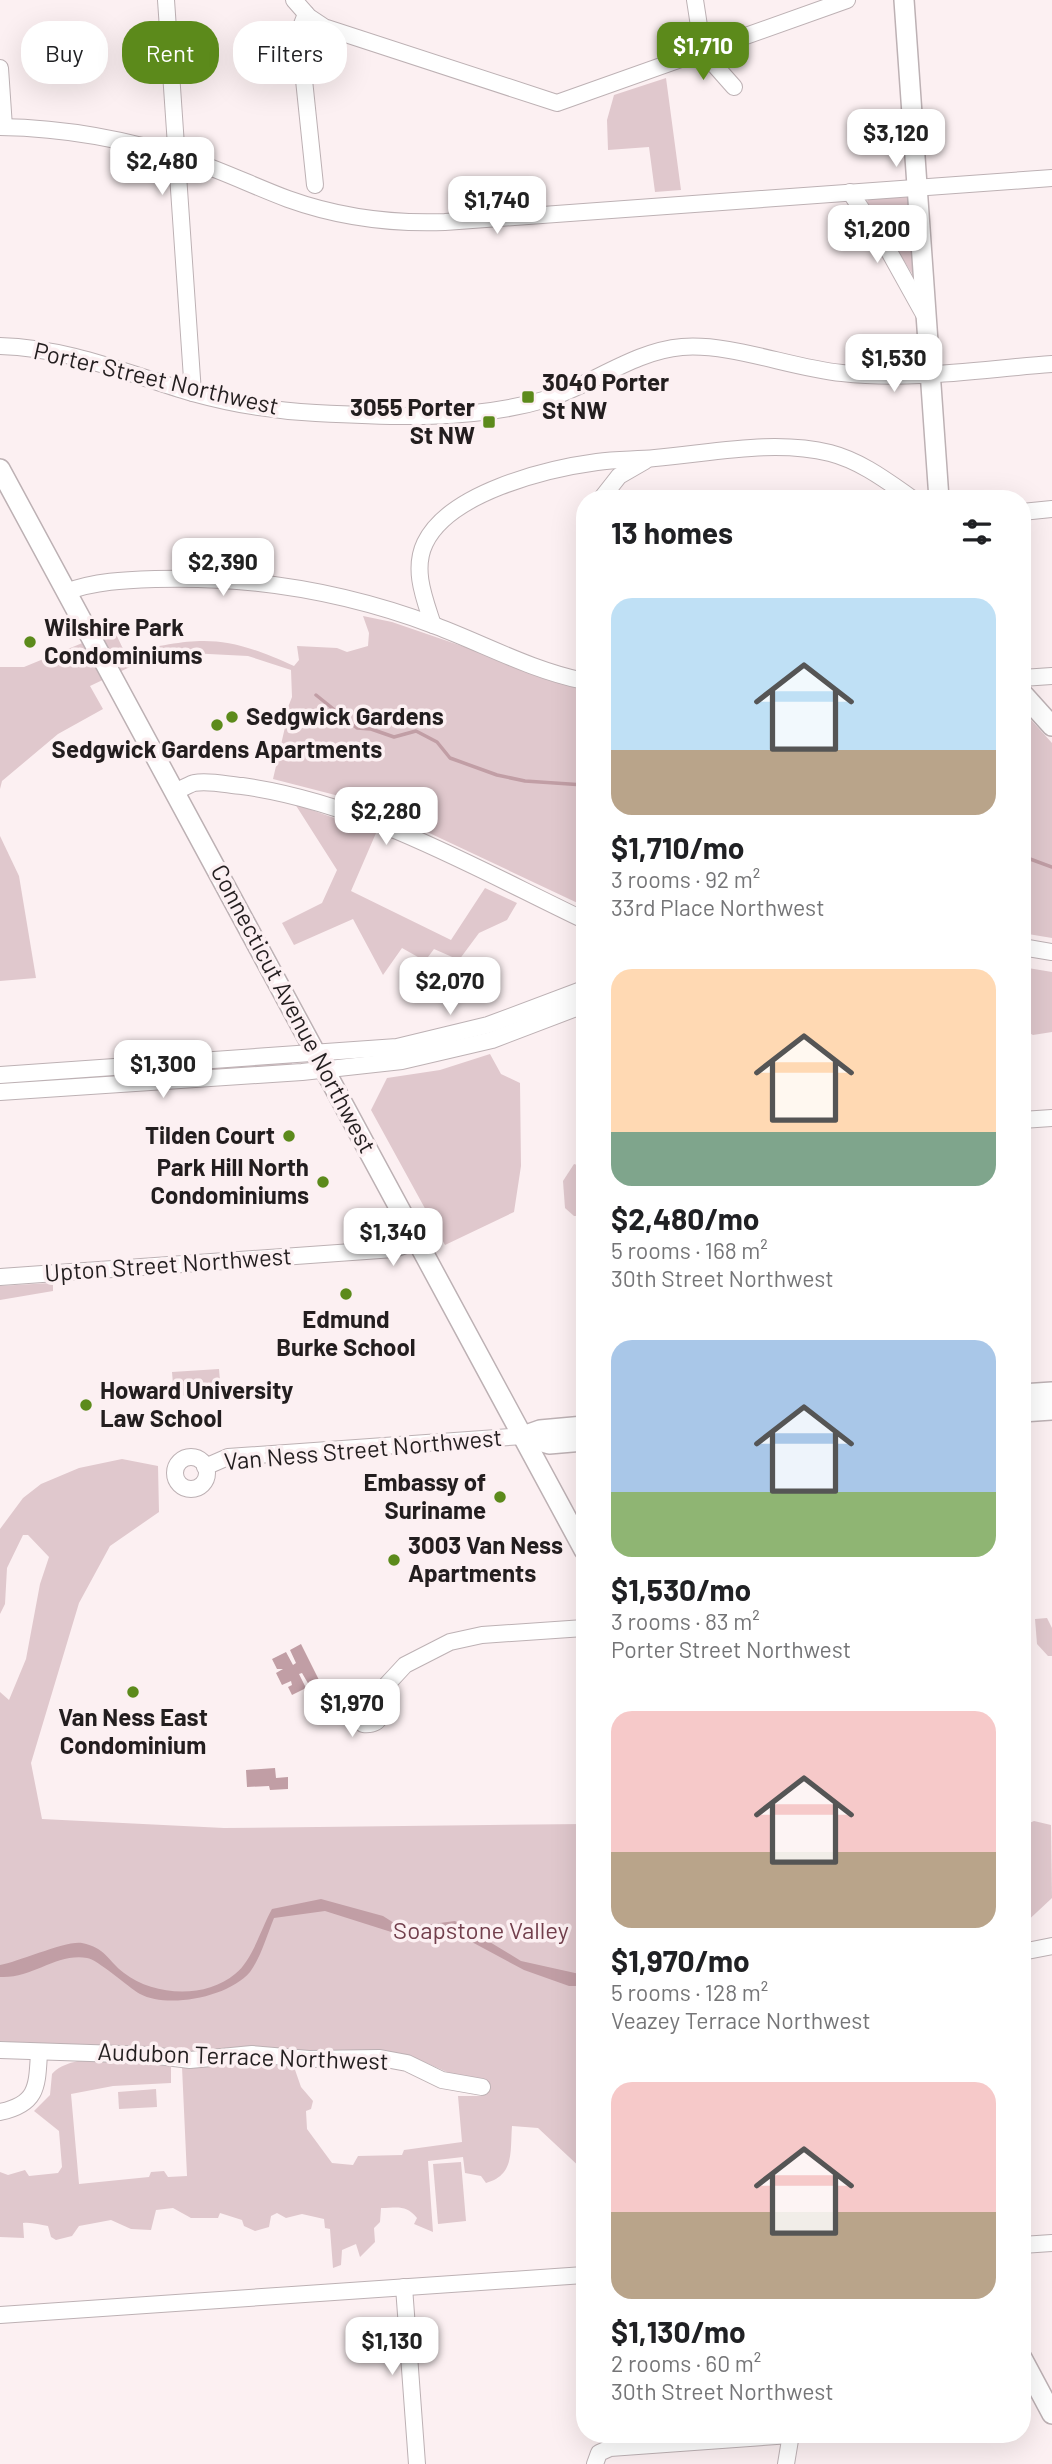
<!DOCTYPE html>
<html lang="en">
<head>
<meta charset="utf-8">
<style>
  body { margin:0; font-family:Barlow,sans-serif; background:#f6f6f6; color:#202124; height:100vh; display:flex; flex-direction:column; font-size:26px; white-space:nowrap }
  * { box-sizing:border-box; margin:0 }
  p { font-size:23px; color:#757577 }
  .icon { flex:none; width:38px; height:38px; fill:none; stroke:currentColor; stroke-width:2; stroke-linecap:round; stroke-linejoin:round }
  .map { position:relative; flex:1; overflow:hidden }
  .panel { position:absolute; left:576px; top:490px; width:455px; height:1953px; display:flex; flex-direction:column; background:#fff; border-radius:28px; box-shadow:0 7px 28px #0002 }
  .panel>* { flex:none }
  .banner { position:absolute; left:21px; top:21px; width:450px; height:63px; display:flex; gap:14px }
  .price { position:absolute; translate:-50% -60px; padding:0 16px; border-radius:14px; background:#fff; color:#222; font-size:23px; line-height:46px; filter:drop-shadow(0 2px 4px #0008) }
  .price::after { content:''; position:absolute; left:50%; top:42px; width:21px; height:16px; margin-left:-10px; background:inherit; clip-path:polygon(0 0,100% 0,50% 100%) }
  .price.on { background:#5c8a1b; color:#fff }
  ul { padding:0; list-style:none }
  li { display:grid; align-content:center; gap:14px; height:371px; padding:0 35px }
  li span { display:grid; place-items:center; height:217px; border-radius:21px; color:#555 }
  li>.icon { margin-inline-start:auto }
  span .icon { width:126px; height:126px; fill:#fffc; stroke-width:1 }
  li b { font-size:30px }
  h2 { display:flex; justify-content:space-between; align-items:center; height:84px; padding:0 35px; font-size:30px }
  .pill { padding:0 24px; border-radius:28px; background:#fff; box-shadow:0 7px 28px #0002; font-size:24px; line-height:63px }
  .pill.on { background:#5c8a1b; color:#fff }
  .map>svg:first-child { display:block }
  .green { fill:#e0c8cd }
  .water { fill:#c19ea5 }
  .lines { fill:none; stroke-linecap:round; stroke-linejoin:round }
  .stream { stroke:#c19ea5; stroke-width:3.5 }
  .minor-casing { stroke:#bdb1b4; stroke-width:18 }
  .major-casing { stroke:#bdb1b4; stroke-width:22 }
  .minor { stroke:#fff; stroke-width:16 }
  .major { stroke:#fff; stroke-width:19 }
  .poi-dot { fill:#5c8a1b; stroke:#fcf0f2; stroke-width:2.5 }
  .labels { text-anchor:middle; stroke-width:7; stroke-linejoin:round; paint-order:stroke }
  .street-label { font-size:24px; fill:#231e1f; stroke:#fcf0f2 }
  .poi-label { font-size:24px; font-weight:bold; fill:#231e1f; stroke:#fcf0f2; text-anchor:start }
  .park-label { font-size:24px; fill:#723f4c; stroke:#fcf0f2 }
</style>
</head>
<body>
<div class="map">
<svg width="1052" height="2464" viewBox="0 0 1052 2464">
  <rect width="100%" height="100%" fill="#fcf0f2"/>
  <g class="green">
    <polygon points="666,78 681,190 655,192 649,147 608,150 607,120 614,95"/>
    <polygon points="908,197 915,274 913,275 867,202 868,199"/>
    <path d="M363 616 392 622 584 688V906L406 822 343 797 273 779 286 723 285 715 292 697 291 670 248 656 189 653 132 666 90 686 103 709 58 734 2 781 0 789V667H24L114 630 125 653C200 637 222 633 294 666L299 660 297 646 337 648 347 652 368 646 369 633Z"/>
    <polygon points="1022,710 1052,743 1052,938 1022,933"/>
    <polygon points="295,804 376,833 351,891 451,940 485,888 517,903 507,920 479,933 459,960 434,949 425,961 402,948 383,975 353,919 294,945 282,923 322,903 337,870"/>
    <polygon points="0,836 19,876 36,978 0,981"/>
    <polygon points="1022,967 1052,972 1052,1032 1033,1035 1022,1029"/>
    <polygon points="490,1054 501,1074 520,1083 521,1166 514,1212 445,1245 371,1110 387,1078 440,1070"/>
    <polygon points="292,1058 292,1066 0,1088 0,1076"/>
    <polygon points="574,1164 584,1167 584,1216 574,1216 565,1208 563,1181"/>
    <polygon points="50,1283 53,1285 53,1291 0,1300 0,1286"/>
    <polygon points="219,1369 221,1393 174,1396 172,1372"/>
    <path d="M122 1459 158 1466 159 1512 110 1546 79 1603 31 1763 42 1819 224 1828 584 1824V2171L538 2128 512 2126C510 2151 515 2175 486 2183L481 2176 465 2173 463 2157 428 2161 433 2232 414 2224 417 2218C406 2204 397 2208 381 2208L380 2222 374 2228 375 2242 360 2257 356 2244 342 2250 341 2265 333 2268 330 2229 325 2228 324 2219 302 2214 286 2218 277 2213 271 2216 269 2227 255 2231 244 2226 242 2220 220 2213 218 2218H191L173 2208 156 2210 151 2230 131 2229 111 2220 79 2226 72 2236 56 2240 51 2237 48 2226C39 2225 33 2222 23 2223L24 2238 0 2237V2172L8 2175 25 2170 29 2176 58 2173 62 2167 59 2131 34 2111 50 2095 52 2074C75 2049 139 2062 171 2064V2083L113 2086 71 2094 79 2184 149 2177 151 2172 164 2171 168 2177 187 2176 182 2067 246 2060 293 2064 301 2087 313 2101 311 2109 306 2111 307 2129 332 2163 353 2165 358 2156 402 2155 404 2150 462 2142 458 2096H483L485 2080 456 2076 413 2057 382 2052 191 2054 137 2046 27 2044 0 2041V1692L9 1700 26 1659 40 1584 49 1557 28 1535H23L7 1568 5 1604 0 1614V1529L23 1498 41 1484 79 1468Z"/>
    <polygon points="1047,1618 1052,1628 1052,1656 1048,1656 1037,1644 1035,1619"/>
    <polygon points="1034,1821 1051,1825 1052,1898 1022,1926 1022,1826"/>
    <polygon points="156,2089 157,2107 119,2109 118,2092"/>
    <polygon points="461,2162 466,2221 438,2224 433,2164"/>
  </g>
  <g class="water">
    <polygon points="301,1644 319,1680 309,1685 302,1673 299,1674 306,1688 292,1695 288,1687 292,1685 291,1681 282,1685 276,1673 283,1669 277,1669 272,1659 286,1652 293,1665 296,1663 290,1650"/>
    <polygon points="275,1768 276,1778 288,1777 288,1789 270,1790 269,1786 247,1787 246,1770"/>
    <path d="M321 1899 383 1916 402 1928 455 1921 521 1961 584 1975V1986H569L524 1970 457 1934 432 1931 407 1937 325 1911 274 1918C267 1935 261 1957 250 1972 229 1997 168 2009 140 1994 128 1987 97 1959 87 1958 56 1953 32 1979 0 1977V1965C18 1962 67 1940 82 1943 106 1948 107 1960 124 1973 154 1996 205 1999 235 1974 253 1960 261 1928 272 1909Z"/>
  </g>
  <g class="lines">
    <g class="stream">
      <polyline points="316,695 357,728 371,729 394,737 416,731 437,742 450,758 497,775 525,781 584,785"/>
      <polyline points="1022,856 1052,867"/>
    </g>
    <defs>
      <g id="minor">
        <polyline points="166,0 193,393"/>
        <polyline points="294,0 309,17 324,27 557,103 847,0"/>
        <polyline points="695,0 703,52 734,87"/>
        <polyline points="306,14 299,32 315,185"/>
        <polyline points="0,68 4,127"/>
        <path d="M0 127C66 128 131 140 193 161 225 172 256 187 288 199 338 217 391 224 445 222L1052 178"/>
        <polyline points="850,192 886,246 926,318"/>
        <path d="M0 346C69 348 128 374 193 393 233 404 274 411 316 413 391 417 474 421 547 399 592 385 634 351 682 347 731 343 791 368 842 373 911 381 983 369 1052 364"/>
        <polyline points="601,499 619,476 645,461"/>
        <polyline points="1022,512 1052,509"/>
        <path d="M66 592C95 581 125 580 155 579 251 576 346 592 436 626 486 645 531 670 584 681"/>
        <path d="M433 625C425 600 412 570 425 543 449 493 545 469 597 462 617 459 636 460 655 458 712 453 774 439 830 453 861 461 887 481 913 499"/>
        <polyline points="1022,678 1052,676"/>
        <path d="M175 792C181 789 188 785 194 783 209 780 228 785 242 786 364 803 475 868 584 920"/>
        <polyline points="1022,947 1052,952"/>
        <polyline points="0,1075 397,1047 488,1025 584,989"/>
        <polyline points="0,1092 302,1072 402,1061 492,1040 584,1005"/>
        <polyline points="1022,1120 1052,1118"/>
        <polyline points="0,1277 394,1249 418,1241"/>
        <circle cx="191" cy="1473" r="16"/>
        <polyline points="205,1467 228,1457 523,1436"/>
        <path d="M379 1693C384 1709 384 1726 363 1724L356 1716 357 1702 379 1693 405 1665 450 1642 482 1635 584 1628"/>
        <polyline points="1022,1952 1052,1946"/>
        <polyline points="0,2050 150,2055 190,2060 252,2054 309,2059 380,2058 407,2063 442,2080 482,2087"/>
        <path d="M0 2112C38 2104 37 2086 39 2053"/>
        <polyline points="1022,2245 1052,2243"/>
        <polyline points="404,2287 417,2464"/>
        <polyline points="0,2315 584,2275"/>
        <polyline points="595,2464 599,2453 610,2448 791,2435"/>
        <polyline points="786,2464 791,2434"/>
      </g>
      <g id="major">
        <polyline points="904,0 939,499"/>
        <polyline points="0,469 584,1550"/>
        <polyline points="1022,693 1052,726"/>
        <polyline points="1022,1394 1052,1392"/>
        <polyline points="1022,1412 1052,1410"/>
        <polyline points="523,1436 540,1430 584,1426"/>
        <polyline points="523,1436 549,1444 584,1441"/>
        <polyline points="1022,2358 1052,2414"/>
      </g>
    </defs>
    <use href="#minor" class="minor-casing"/>
    <use href="#major" class="major-casing"/>
    <use href="#minor" class="minor"/>
    <use href="#major" class="major"/>
  </g>
  <g class="poi-dot">
    <rect x="521" y="390" width="14" height="14" rx="3.5"/>
    <rect x="482" y="415" width="14" height="14" rx="3.5"/>
    <circle cx="30" cy="642" r="7"/>
    <circle cx="232" cy="717" r="7"/>
    <circle cx="217" cy="725" r="7"/>
    <circle cx="289" cy="1136" r="7"/>
    <circle cx="323" cy="1182" r="7"/>
    <circle cx="346" cy="1294" r="7"/>
    <circle cx="86" cy="1405" r="7"/>
    <circle cx="500" cy="1497" r="7"/>
    <circle cx="394" cy="1560" r="7"/>
    <circle cx="133" cy="1692" r="7"/>
  </g>
  <g class="labels">
    <g class="street-label">
      <text transform="translate(156 379) rotate(13)" y="8">Porter Street Northwest</text>
      <text transform="translate(293 1009) rotate(62)" y="8">Connecticut Avenue Northwest</text>
      <text transform="translate(168 1265) rotate(-4)" y="8">Upton Street Northwest</text>
      <text transform="translate(363 1450) rotate(-5)" y="8">Van Ness Street Northwest</text>
      <text transform="translate(243 2057) rotate(2)" y="8">Audubon Terrace Northwest</text>
    </g>
    <g class="poi-label">
      <text x="542" y="391">3040 Porter<tspan x="542" dy="28">St NW</tspan></text>
      <text x="475" y="416" text-anchor="end">3055 Porter<tspan x="475" dy="28">St NW</tspan></text>
      <text x="44" y="636">Wilshire Park<tspan x="44" dy="28">Condominiums</tspan></text>
      <text x="246" y="725">Sedgwick Gardens</text>
      <text x="217" y="758" text-anchor="middle">Sedgwick Gardens Apartments</text>
      <text x="275" y="1144" text-anchor="end">Tilden Court</text>
      <text x="309" y="1176" text-anchor="end">Park Hill North<tspan x="309" dy="28">Condominiums</tspan></text>
      <text x="346" y="1328" text-anchor="middle">Edmund<tspan x="346" dy="28">Burke School</tspan></text>
      <text x="100" y="1399">Howard University<tspan x="100" dy="28">Law School</tspan></text>
      <text x="486" y="1491" text-anchor="end">Embassy of<tspan x="486" dy="28">Suriname</tspan></text>
      <text x="408" y="1554">3003 Van Ness<tspan x="408" dy="28">Apartments</tspan></text>
      <text x="133" y="1726" text-anchor="middle">Van Ness East<tspan x="133" dy="28">Condominium</tspan></text>
    </g>
    <g class="park-label">
      <text x="481" y="1939">Soapstone Valley</text>
    </g>
  </g>
</svg>
<b class="price on" style="left:703px;top:82px">$1,710</b>
<b class="price" style="left:896px;top:169px">$3,120</b>
<b class="price" style="left:162px;top:197px">$2,480</b>
<b class="price" style="left:497px;top:236px">$1,740</b>
<b class="price" style="left:877px;top:265px">$1,200</b>
<b class="price" style="left:894px;top:394px">$1,530</b>
<b class="price" style="left:223px;top:598px">$2,390</b>
<b class="price" style="left:386px;top:847px">$2,280</b>
<b class="price" style="left:450px;top:1017px">$2,070</b>
<b class="price" style="left:163px;top:1100px">$1,300</b>
<b class="price" style="left:393px;top:1268px">$1,340</b>
<b class="price" style="left:352px;top:1739px">$1,970</b>
<b class="price" style="left:392px;top:2377px">$1,130</b>
<div class="banner">
<a class="pill">Buy</a>
<a class="pill on">Rent</a>
<a class="pill">Filters</a>
</div>
<section class="panel">
<h2>13 homes<svg class="icon" aria-label="filters" viewBox="0 0 24 24"><path d="M4 7h16M4 17h16"/><circle cx="9" cy="7" r="2"/><circle cx="15" cy="17" r="2"/></svg></h2>
<ul>
<li><span style="background:linear-gradient(#bfe0f5 70%,#b9a48a 0)"><svg class="icon" aria-label="home" viewBox="0 0 24 24"><path d="M3 11l9-7 9 7M6 9v11h12V9"/></svg></span><div><b>$1,710/mo</b><p>3 rooms · 92 m²</p><p>33rd Place Northwest</p></div></li>
<li><span style="background:linear-gradient(#ffd9b3 75%,#7fa58c 0)"><svg class="icon" aria-label="home" viewBox="0 0 24 24"><path d="M3 11l9-7 9 7M6 9v11h12V9"/></svg></span><div><b>$2,480/mo</b><p>5 rooms · 168 m²</p><p>30th Street Northwest</p></div></li>
<li><span style="background:linear-gradient(#a9c7e8 70%,#8fb573 0)"><svg class="icon" aria-label="home" viewBox="0 0 24 24"><path d="M3 11l9-7 9 7M6 9v11h12V9"/></svg></span><div><b>$1,530/mo</b><p>3 rooms · 83 m²</p><p>Porter Street Northwest</p></div></li>
<li><span style="background:linear-gradient(#f6c9c9 65%,#b9a48a 0)"><svg class="icon" aria-label="home" viewBox="0 0 24 24"><path d="M3 11l9-7 9 7M6 9v11h12V9"/></svg></span><div><b>$1,970/mo</b><p>5 rooms · 128 m²</p><p>Veazey Terrace Northwest</p></div></li>
<li><span style="background:linear-gradient(#f6c9c9 60%,#b9a48a 0)"><svg class="icon" aria-label="home" viewBox="0 0 24 24"><path d="M3 11l9-7 9 7M6 9v11h12V9"/></svg></span><div><b>$1,130/mo</b><p>2 rooms · 60 m²</p><p>30th Street Northwest</p></div></li>
</ul>
</section>
</div>
</body>
</html>
